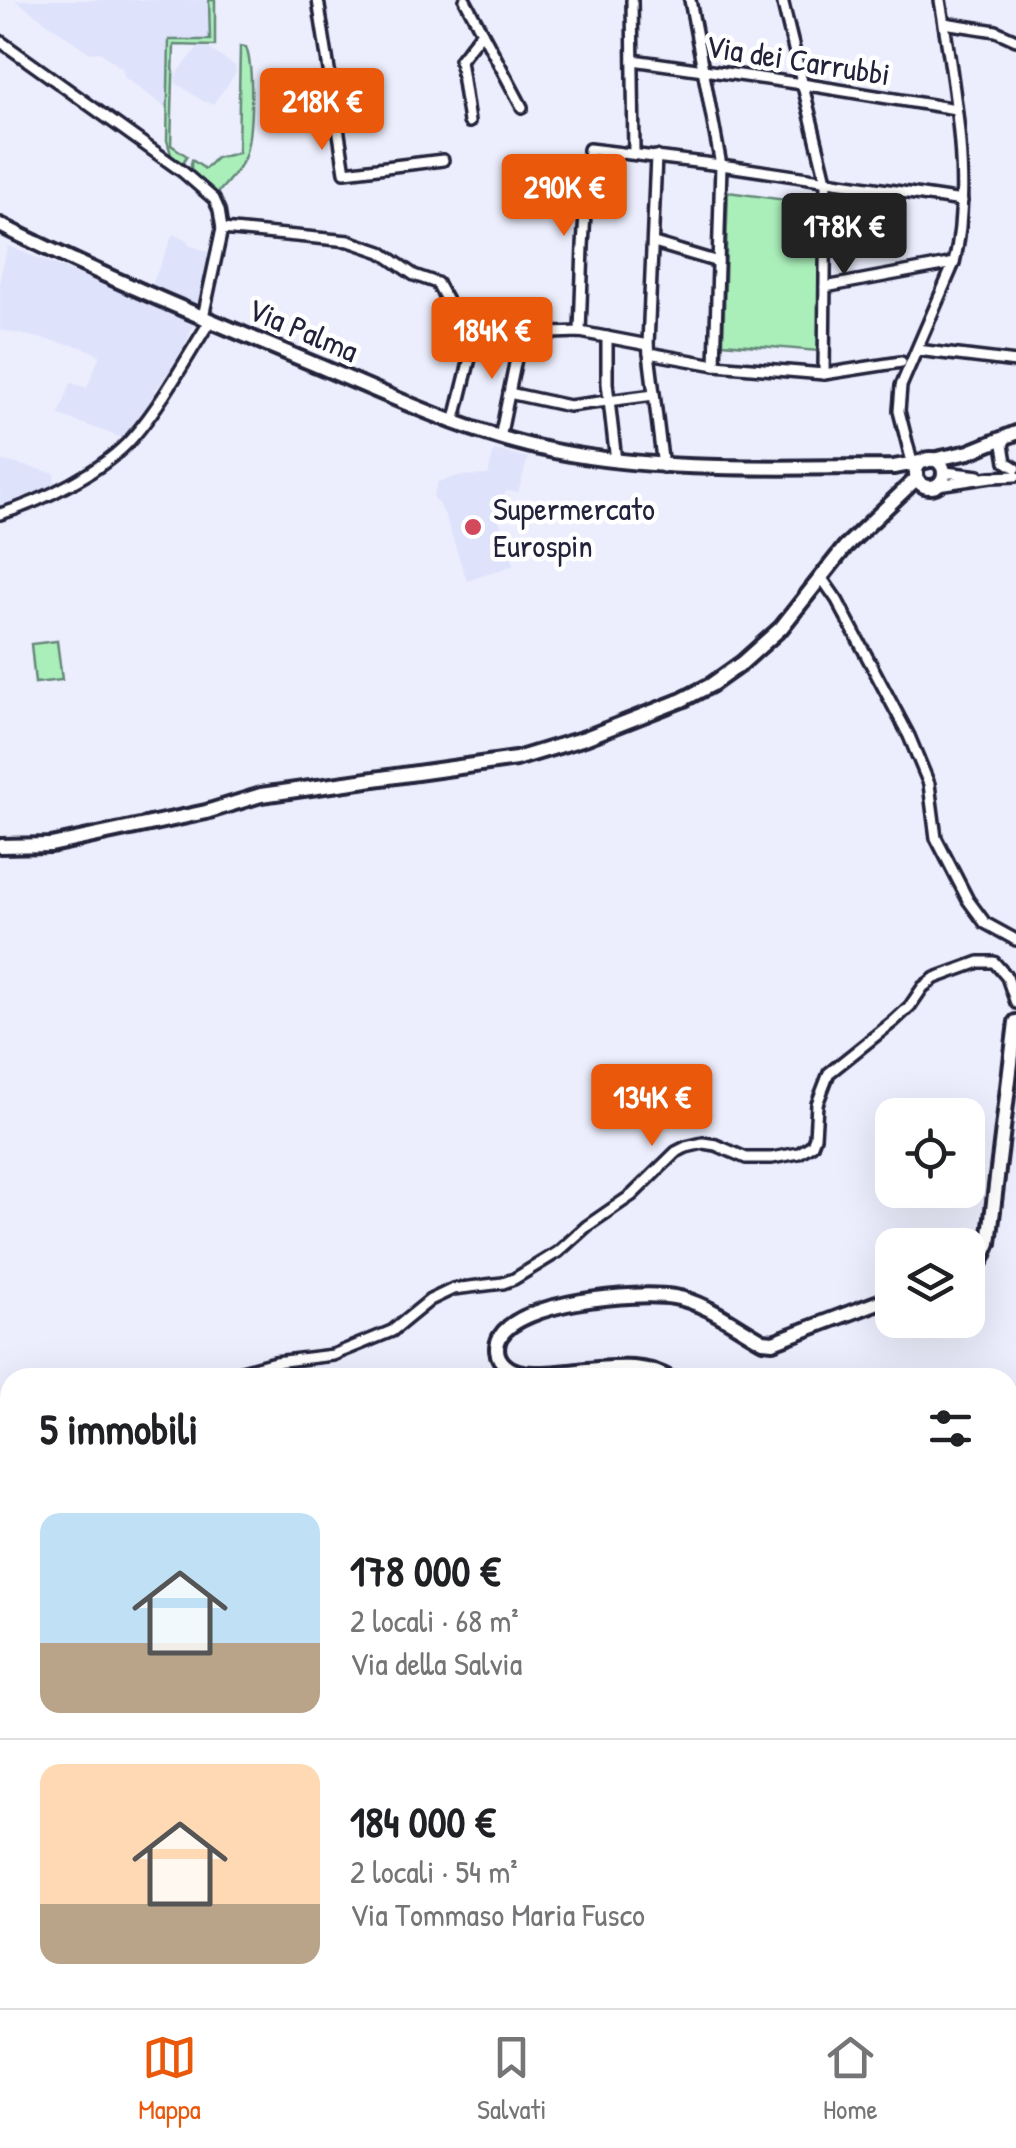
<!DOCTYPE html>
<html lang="it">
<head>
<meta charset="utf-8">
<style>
  body { margin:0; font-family:"Patrick Hand",sans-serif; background:#f6f6f6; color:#202124; height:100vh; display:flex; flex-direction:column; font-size:38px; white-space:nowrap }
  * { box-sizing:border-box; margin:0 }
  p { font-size:32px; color:#757577 }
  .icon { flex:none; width:55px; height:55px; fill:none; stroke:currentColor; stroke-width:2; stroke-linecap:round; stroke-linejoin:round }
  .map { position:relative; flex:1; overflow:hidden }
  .side { position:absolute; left:0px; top:1368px; width:1018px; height:642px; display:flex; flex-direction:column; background:#fff; border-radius:30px 30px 0 0; box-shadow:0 10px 40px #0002 }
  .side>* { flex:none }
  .controls { position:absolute; left:875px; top:1098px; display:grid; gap:20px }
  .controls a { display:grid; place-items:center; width:110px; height:110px; border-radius:20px; background:#fff; box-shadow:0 10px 40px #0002; font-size:50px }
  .price { position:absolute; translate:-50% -85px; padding:0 22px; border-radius:10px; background:#ea580c; color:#fff; font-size:32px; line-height:65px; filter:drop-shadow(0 2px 5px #0008) }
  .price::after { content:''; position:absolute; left:50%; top:60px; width:30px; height:22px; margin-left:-15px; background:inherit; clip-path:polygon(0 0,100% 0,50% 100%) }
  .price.current { background:#222; color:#fff }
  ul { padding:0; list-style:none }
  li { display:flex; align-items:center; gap:30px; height:250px; padding:0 40px }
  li+li { border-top:2px solid #e0e0e0 }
  li span { display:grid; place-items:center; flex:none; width:280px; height:200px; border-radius:20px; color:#555 }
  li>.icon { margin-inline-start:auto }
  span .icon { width:120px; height:120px; fill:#fffc; stroke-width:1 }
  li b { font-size:42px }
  h2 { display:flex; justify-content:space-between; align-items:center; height:120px; padding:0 40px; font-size:42px }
  .dock { display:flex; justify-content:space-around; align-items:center; height:140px; border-top:2px solid #e0e0e0; background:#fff; font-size:28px; color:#757577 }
  .dock a { display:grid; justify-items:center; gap:5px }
  .dock .current { color:#ea580c }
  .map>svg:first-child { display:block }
  .built { fill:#dee2fb }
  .green { fill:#aaefba; stroke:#66887a; stroke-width:2.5 }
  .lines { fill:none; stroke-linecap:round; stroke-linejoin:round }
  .street-casing { stroke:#22223b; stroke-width:16 }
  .secondary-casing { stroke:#22223b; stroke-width:20 }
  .street { stroke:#fff; stroke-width:9 }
  .secondary { stroke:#fff; stroke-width:12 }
  .poi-dot { fill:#d1495b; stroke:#fff; stroke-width:4 }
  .labels { text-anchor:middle; stroke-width:9; stroke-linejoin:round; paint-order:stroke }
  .street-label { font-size:32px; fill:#22223b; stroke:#fff }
  .poi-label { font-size:32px; fill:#22223b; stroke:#fff; text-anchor:start }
</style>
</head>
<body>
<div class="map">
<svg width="1016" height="2008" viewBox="0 0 1016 2008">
  <rect width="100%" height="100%" fill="#eceefd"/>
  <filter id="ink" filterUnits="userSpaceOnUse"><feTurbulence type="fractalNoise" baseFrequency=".01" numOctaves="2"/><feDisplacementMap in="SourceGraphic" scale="20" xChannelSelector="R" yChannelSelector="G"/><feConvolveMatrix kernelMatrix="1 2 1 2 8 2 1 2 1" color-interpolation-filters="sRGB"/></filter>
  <g filter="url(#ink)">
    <g class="built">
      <polygon points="15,0 215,0 215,46 206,47 235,66 236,73 213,104 203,101 176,83 176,75 199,46 175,45 172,112 125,78 122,68 100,52 90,53"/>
      <polygon points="173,234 187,241 189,245 209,252 201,307 151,287"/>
      <polygon points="8,246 151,304 156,303 193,318 193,325 185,346 170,373 155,390 155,394 145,410 123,438 59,415 71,383 87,388 100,355 82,347 0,330 0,277"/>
      <polygon points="494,450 528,458 518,492 506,491 497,515 514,565 467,581 445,515 433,496 438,482 458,476 488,475"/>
      <polygon points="0,460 54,473 55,485 0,509"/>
    </g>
    <g class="green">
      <polygon points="209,0 215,0 215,46 174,45 171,145 187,156 182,164 172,158 167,140 169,40 210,40"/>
      <path d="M240 46 246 47C254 69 253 143 242 163 235 174 225 185 217 194 207 185 186 175 192 160L205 169 216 158 238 153Z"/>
      <polygon points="728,192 821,205 818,351 723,343"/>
      <polygon points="57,641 62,680 35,683 31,644"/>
    </g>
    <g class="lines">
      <defs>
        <g id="street">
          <polyline points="318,0 345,172 443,160"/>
          <polyline points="465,0 522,107"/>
          <polyline points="632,0 634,153"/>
          <polyline points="690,0 721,165 715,365"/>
          <polyline points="782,0 826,180 824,374"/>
          <polyline points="944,23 996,31 1016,40"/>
          <polyline points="0,41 183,172 214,199 219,210 222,229 203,317"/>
          <polyline points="633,60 802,84 956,109"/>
          <polyline points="469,122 460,60 482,32"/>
          <path d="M222 229 349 241 381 252 414 275 437 283 452 310C476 313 504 315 521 334"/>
          <polyline points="654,243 718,262"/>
          <polyline points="825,287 954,263"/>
          <polyline points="580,332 583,246 589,149 721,165 962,201"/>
          <polyline points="521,334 580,332 648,345 649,353 715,365 824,374 901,362"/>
          <polyline points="607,337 607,383 616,461"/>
          <polyline points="648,345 656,156"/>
          <polyline points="917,350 1016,362"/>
          <polyline points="649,353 663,467"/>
          <polyline points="509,393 569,406 654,395"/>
          <polyline points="454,423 481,314"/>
          <polyline points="500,438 521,334"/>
          <polyline points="1006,438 1003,445 1006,462 1016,468"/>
          <polyline points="945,472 979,476"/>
          <path d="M915 474 899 411 901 386 954 263C973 186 953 79 940 0"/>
          <polyline points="931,486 991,477 1016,476"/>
          <path d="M0 514C41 502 105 470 133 437 163 402 186 359 210 321"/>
          <polyline points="821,577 837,600 909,736 929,784 936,838 968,900 985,923 1016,940"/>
          <polyline points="193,1378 238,1372 275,1362 333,1355 392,1331 430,1300 453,1289 503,1283 514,1279 558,1252 587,1226 632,1195 676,1152 686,1147 703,1143 716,1145 746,1158 772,1158 799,1153 812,1145 815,1137 817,1104 829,1073 894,1021 910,1006 923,987 935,978 979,962 994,962 1007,977 1016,1003"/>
          <polyline points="0,1461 10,1451"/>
          <polyline points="1008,1697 1016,1685"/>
          <polyline points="1008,1816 1016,1819"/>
          <polyline points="293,2000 295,2008"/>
        </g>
        <g id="secondary">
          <path d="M0 225C103 277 212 321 319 366 395 398 472 435 554 451 666 473 780 467 894 467L926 461"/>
          <circle cx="930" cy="473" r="14"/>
          <polyline points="932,460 969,452 1016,433"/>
          <polyline points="0,846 51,845 206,812 261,795 516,759 585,738 682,700 711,685 742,663 781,628 845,547 916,479"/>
          <polyline points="968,1267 982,1259 989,1243 1016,1022"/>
          <path d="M668 1378C624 1350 531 1391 505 1365 496 1357 495 1347 500 1337 521 1301 636 1291 674 1297 705 1302 736 1326 763 1341L773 1342 892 1297"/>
          <polyline points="181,2008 186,2000"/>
        </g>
      </defs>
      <use href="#street" class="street-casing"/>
      <use href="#secondary" class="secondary-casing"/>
      <use href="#street" class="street"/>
      <use href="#secondary" class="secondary"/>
    </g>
  </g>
  <circle class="poi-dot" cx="473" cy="527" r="10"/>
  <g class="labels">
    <g class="street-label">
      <text transform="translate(798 60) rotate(9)" y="11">Via dei Carrubbi</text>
      <text transform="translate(303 330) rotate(23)" y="11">Via Palma</text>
    </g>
    <g class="poi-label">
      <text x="493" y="520">Supermercato<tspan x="493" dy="37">Eurospin</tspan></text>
    </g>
  </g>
</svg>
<div class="controls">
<a><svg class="icon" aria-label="locate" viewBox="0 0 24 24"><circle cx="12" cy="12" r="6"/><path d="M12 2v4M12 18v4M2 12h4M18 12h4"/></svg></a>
<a><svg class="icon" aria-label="layers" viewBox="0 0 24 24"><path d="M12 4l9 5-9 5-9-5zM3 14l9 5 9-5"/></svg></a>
</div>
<b class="price" style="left:322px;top:153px">218K €</b>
<b class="price" style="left:564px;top:239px">290K €</b>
<b class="price current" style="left:844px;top:278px">178K €</b>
<b class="price" style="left:492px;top:382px">184K €</b>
<b class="price" style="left:652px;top:1149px">134K €</b>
<section class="side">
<h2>5 immobili<svg class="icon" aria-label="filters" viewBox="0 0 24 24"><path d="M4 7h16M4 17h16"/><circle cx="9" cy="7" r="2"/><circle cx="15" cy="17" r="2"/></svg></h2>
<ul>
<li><span style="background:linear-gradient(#bfe0f5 65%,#b9a48a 0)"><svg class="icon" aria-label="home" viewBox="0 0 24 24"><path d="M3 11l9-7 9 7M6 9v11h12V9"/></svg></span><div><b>178 000 €</b><p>2 locali · 68 m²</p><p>Via della Salvia</p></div></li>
<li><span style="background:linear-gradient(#ffd9b3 70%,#b9a48a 0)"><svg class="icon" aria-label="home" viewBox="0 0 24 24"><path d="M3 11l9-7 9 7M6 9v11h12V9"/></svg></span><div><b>184 000 €</b><p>2 locali · 54 m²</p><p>Via Tommaso Maria Fusco</p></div></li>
</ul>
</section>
</div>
<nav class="dock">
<a class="current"><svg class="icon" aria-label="map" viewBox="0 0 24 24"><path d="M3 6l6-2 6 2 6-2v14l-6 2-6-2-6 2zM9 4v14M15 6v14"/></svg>Mappa</a>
<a><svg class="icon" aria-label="saved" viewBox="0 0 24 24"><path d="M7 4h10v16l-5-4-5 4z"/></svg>Salvati</a>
<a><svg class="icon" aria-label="home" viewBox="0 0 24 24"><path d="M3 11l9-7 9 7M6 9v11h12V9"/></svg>Home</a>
</nav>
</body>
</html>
